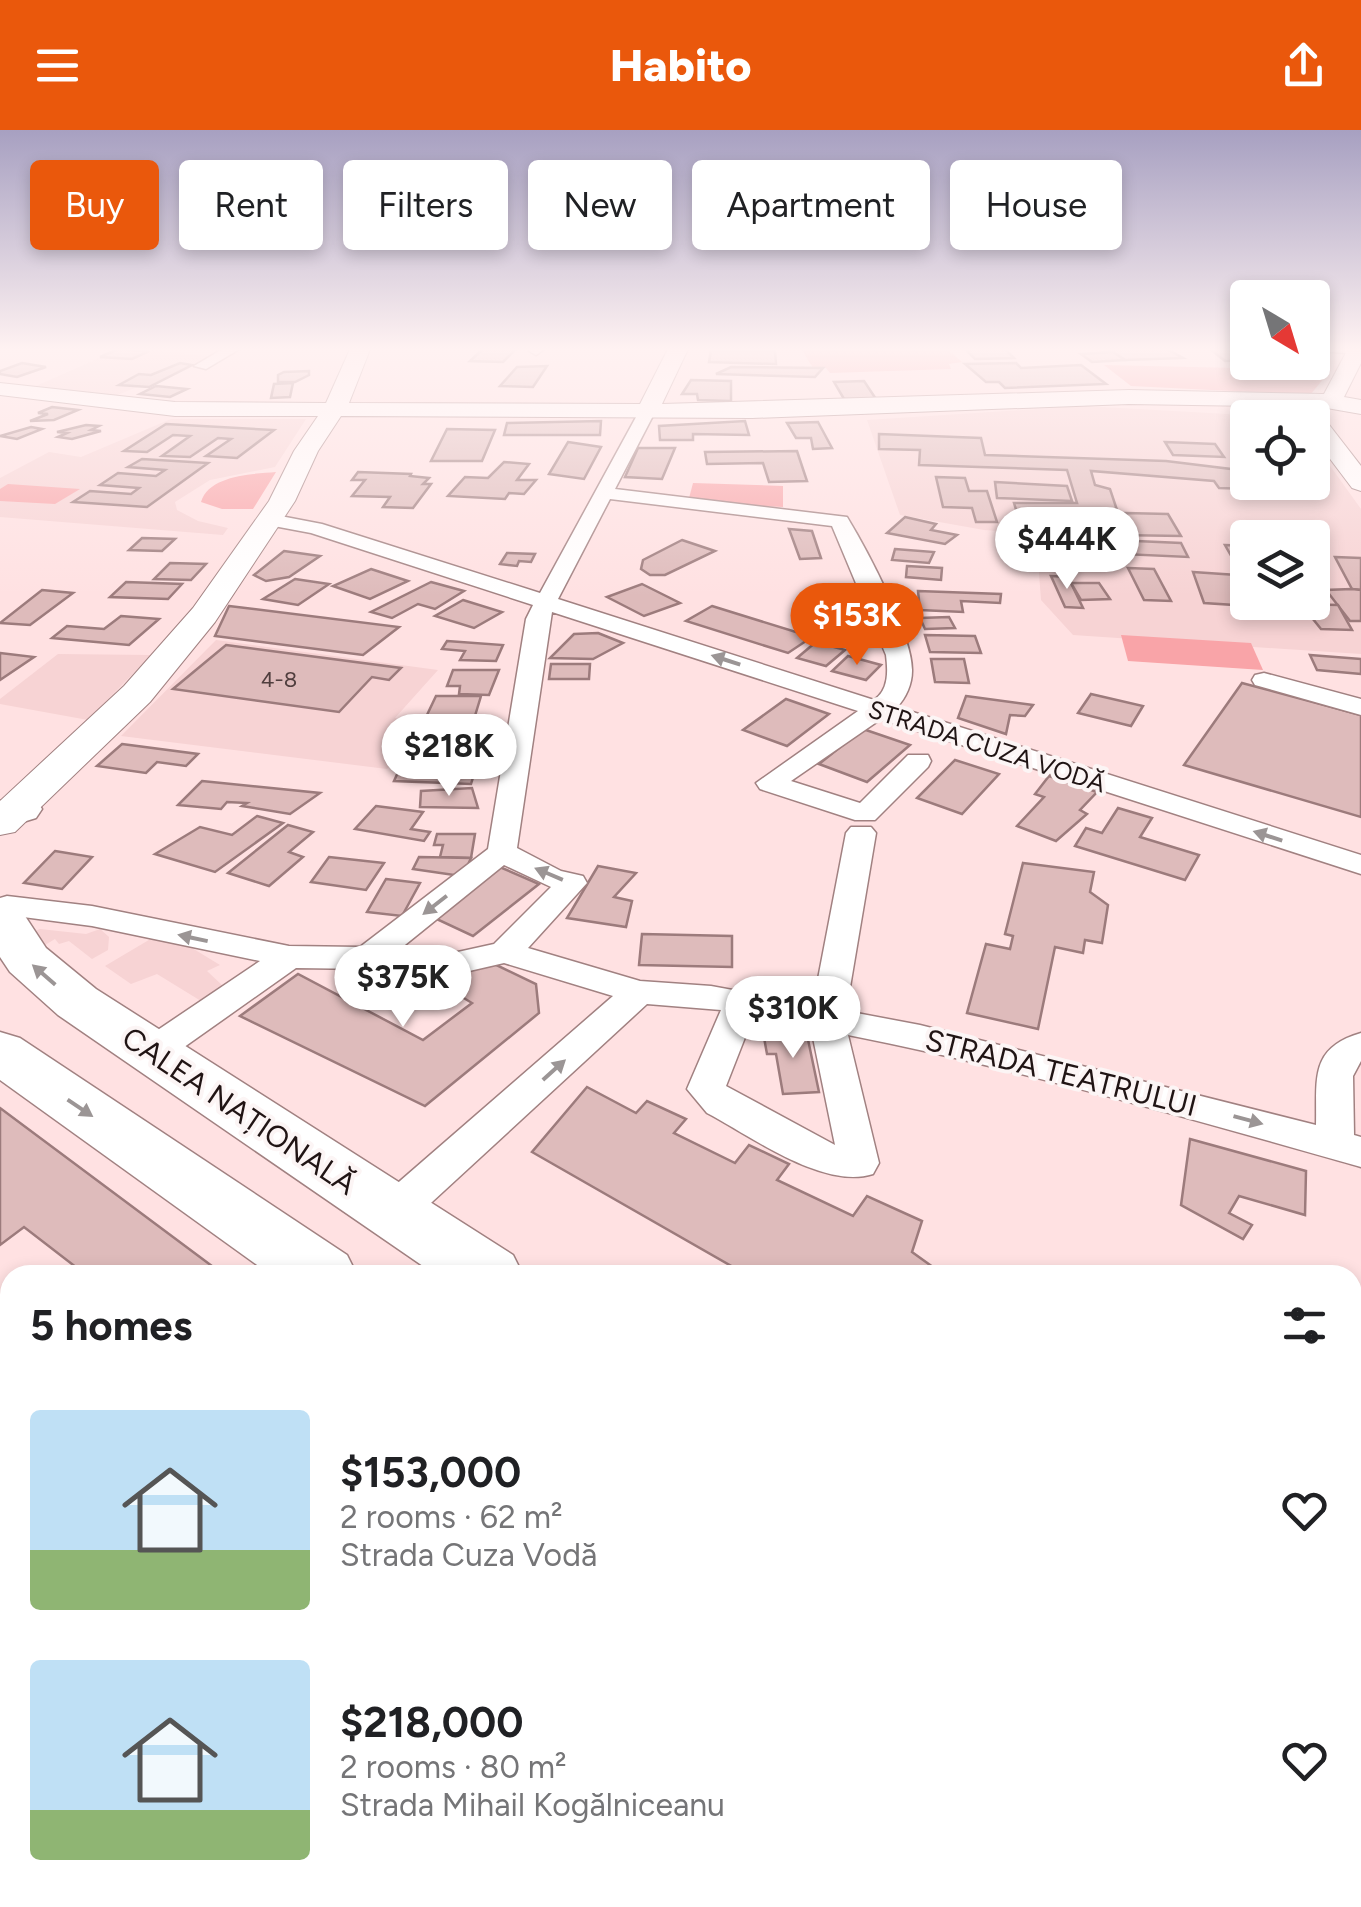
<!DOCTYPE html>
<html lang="en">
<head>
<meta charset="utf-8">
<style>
  body { margin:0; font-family:Figtree,sans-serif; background:#f2f2f2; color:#202124; height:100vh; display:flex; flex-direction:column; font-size:38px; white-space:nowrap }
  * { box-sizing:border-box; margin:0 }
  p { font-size:32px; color:#757577 }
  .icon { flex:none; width:55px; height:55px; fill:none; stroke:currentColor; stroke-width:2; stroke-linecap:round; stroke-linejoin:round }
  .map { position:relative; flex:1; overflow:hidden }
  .drawer { position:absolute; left:0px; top:1135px; width:1362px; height:642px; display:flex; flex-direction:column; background:#fff; border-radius:30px 30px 0 0; box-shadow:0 5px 15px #0003 }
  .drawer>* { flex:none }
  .banner { position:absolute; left:30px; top:30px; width:1302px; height:90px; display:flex; gap:20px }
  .needle { width:65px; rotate:142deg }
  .buttons { position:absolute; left:1230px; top:150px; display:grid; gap:20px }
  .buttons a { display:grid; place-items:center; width:100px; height:100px; border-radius:10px; background:#fff; box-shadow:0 5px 15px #0003; font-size:50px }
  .price { position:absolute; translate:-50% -85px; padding:0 22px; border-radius:35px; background:#fff; color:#222; font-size:32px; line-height:65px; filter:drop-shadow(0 2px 5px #0008) }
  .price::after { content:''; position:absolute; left:50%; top:60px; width:30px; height:22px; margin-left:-15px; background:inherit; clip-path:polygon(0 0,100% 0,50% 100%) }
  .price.current { background:#ea580c; color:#fff }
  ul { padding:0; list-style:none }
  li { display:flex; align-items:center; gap:30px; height:250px; padding:0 30px }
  li span { display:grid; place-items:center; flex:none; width:280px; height:200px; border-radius:10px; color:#555 }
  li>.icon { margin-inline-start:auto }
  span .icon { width:120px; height:120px; fill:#fffc; stroke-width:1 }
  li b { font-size:42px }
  h2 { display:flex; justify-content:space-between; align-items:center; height:120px; padding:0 30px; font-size:42px }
  .pill { padding:0 35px; border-radius:10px; background:#fff; box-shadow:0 5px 15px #0003; font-size:35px; line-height:90px }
  .pill.current { background:#ea580c; color:#fff }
  header { display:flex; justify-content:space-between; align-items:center; height:130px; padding:0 30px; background:#ea580c; color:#fff; font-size:45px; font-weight:800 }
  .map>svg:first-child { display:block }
  .built { fill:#f7d3d4; fill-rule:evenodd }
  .green { fill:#f9a4a8 }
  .building { fill:#debbbb; stroke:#9c7b7c; stroke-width:2.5 }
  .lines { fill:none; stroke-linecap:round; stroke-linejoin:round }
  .street-casing { stroke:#a18181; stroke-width:3 }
  .secondary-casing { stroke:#a18181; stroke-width:2 }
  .primary-casing { stroke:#a18181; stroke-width:3 }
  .street { fill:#fff; fill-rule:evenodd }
  .secondary { fill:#fff; fill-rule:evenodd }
  .primary { fill:#fff; fill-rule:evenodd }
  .oneway { fill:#9b9595 }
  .labels { text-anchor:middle; stroke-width:8; stroke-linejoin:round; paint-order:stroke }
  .far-number-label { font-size:22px; fill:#503e3e }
  .far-street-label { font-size:25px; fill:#201414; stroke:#fcf5f5 }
  .street-label { font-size:30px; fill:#201414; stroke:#fcf5f5 }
</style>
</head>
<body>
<header><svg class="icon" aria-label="menu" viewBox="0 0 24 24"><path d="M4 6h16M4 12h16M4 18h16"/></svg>Habito<svg class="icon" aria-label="share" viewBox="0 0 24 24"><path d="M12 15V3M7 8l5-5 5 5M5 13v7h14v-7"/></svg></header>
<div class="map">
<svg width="1361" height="1777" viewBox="0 0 1361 1777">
  <rect width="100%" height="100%" fill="#ffe1e2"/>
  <g class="built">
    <polygon points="124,217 214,227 117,265 36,256"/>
    <path d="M1084 276 1282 287 1248 288V352H1312L1313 312 1361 379V524L1073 505 1041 470 1038 430 1026 403 984 400 900 385 867 290ZM1248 408H1312V472H1248Z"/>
    <polygon points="171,289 306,289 275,337 210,350 175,372 177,380 198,391 228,398 223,405 0,387 0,348 49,322 81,327"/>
    <polygon points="216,510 438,540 395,588 427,595 387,639 121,606"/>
    <polygon points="58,524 151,525 88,590 0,574 0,569"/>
    <polygon points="40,799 86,804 100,799 109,807 108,820 92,829 69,811 59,814 55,809 45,815 30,803"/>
    <polygon points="164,801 220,835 207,841 224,857 201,871 157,844 131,854 105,836"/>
  </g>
  <g class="green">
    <polygon points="800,217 945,217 962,232 949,234 951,239 830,243 826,238 813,238"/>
    <polygon points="1104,235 1331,240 1310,265 1131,256"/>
    <path d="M276 342 253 379H222L201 372C209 345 252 344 276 342Z"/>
    <polygon points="693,353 783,356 783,377 688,372"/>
    <polygon points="8,354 80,359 55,374 0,371 0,359"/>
    <polygon points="1121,505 1251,513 1263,540 1128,531"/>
  </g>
  <g class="building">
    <polygon points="485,217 518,217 503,232 470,231"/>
    <polygon points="1003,217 1014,228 975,229 964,218"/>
    <polygon points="1163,217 1183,228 1125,230 1107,219"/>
    <polygon points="118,219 149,221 132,229 100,227"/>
    <polygon points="1210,219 1248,221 1248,230 1225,231"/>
    <polygon points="711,221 775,221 776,234 709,232"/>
    <polygon points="1113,222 1125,230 1092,232 1081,224"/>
    <polygon points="22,233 46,237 17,247 0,244 0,241"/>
    <polygon points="180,233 192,235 149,257 119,255 139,244 151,245"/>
    <polygon points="1016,233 1021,238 1081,235 1106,254 1005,258 999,252 986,252 965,234"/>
    <polygon points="547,236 533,257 500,256 517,237"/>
    <polygon points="731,237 823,238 815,247 716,244"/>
    <polygon points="309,241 309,245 295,252 278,252 278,245 284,242"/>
    <polygon points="691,250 731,251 731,271 698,270 697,264 682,264"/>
    <polygon points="864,251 876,269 844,269 834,252"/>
    <polygon points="293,253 290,267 271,268 274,254"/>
    <polygon points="156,256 187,259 170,267 140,264"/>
    <polygon points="52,277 78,280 54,290 30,291 48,284 38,283"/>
    <polygon points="601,291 600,305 504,305 507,293"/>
    <polygon points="745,291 749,305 693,304 693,310 660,310 659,296"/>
    <polygon points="818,292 832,318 813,319 811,308 796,308 787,293"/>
    <polygon points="166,294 274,300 237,328 206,326 231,309 218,308 190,327 162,326 190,306 173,305 147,322 124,321"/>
    <polygon points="86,295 99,296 91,300 101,301 72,309 58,307 67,303 57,302"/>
    <polygon points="31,297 42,299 17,309 0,306"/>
    <polygon points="447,299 495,300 482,331 431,331"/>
    <polygon points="879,304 981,308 985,325 1166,331 1239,340 1248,359 1219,358 1214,351 1091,341 1095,355 1110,359 1120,389 1018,386 1014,373 1077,373 1067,340 919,335 920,320 879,319"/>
    <polygon points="568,312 601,317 584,349 549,344"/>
    <polygon points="1165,312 1215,314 1224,327 1173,325"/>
    <polygon points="638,318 675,318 662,349 625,347"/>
    <polygon points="797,321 807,351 769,352 763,333 707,334 705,322"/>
    <polygon points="142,329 208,333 147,377 73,372 90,361 131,364 139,358 100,355 118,343 156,346 165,340 128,337"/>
    <polygon points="504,332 529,334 517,350 536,350 524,364 509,363 505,369 448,366 465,347 488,348"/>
    <polygon points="358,342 411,344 410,346 429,348 423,354 431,354 413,378 383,377 390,367 352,366 365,350 352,350"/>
    <polygon points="1314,346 1318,367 1277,363 1276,352 1312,352"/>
    <polygon points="936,347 965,348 969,361 987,361 997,392 976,392 972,378 943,377"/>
    <polygon points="995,352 1067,356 1072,371 997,368"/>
    <polygon points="1125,383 1168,384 1181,406 1118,405 1113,392 1130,392"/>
    <polygon points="905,387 936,394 931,400 957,405 945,414 887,403"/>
    <polygon points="1058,395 1088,396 1091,409 1181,413 1188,427 1101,423 1106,439 1069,437"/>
    <polygon points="789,399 812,401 821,428 800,429"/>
    <polygon points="142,408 175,409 162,421 129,420"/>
    <polygon points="682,410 715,421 665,445 650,445 641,439 643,430"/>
    <polygon points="1225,415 1248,416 1248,430 1233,429"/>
    <polygon points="895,419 934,422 929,433 892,430"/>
    <polygon points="284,421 320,426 289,447 266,451 254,445"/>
    <polygon points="507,423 535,424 531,432 519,431 517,436 500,434"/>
    <polygon points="1335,427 1361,428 1361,460 1352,459"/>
    <polygon points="170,433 206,434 191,450 154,449"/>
    <polygon points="907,436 942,438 941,450 906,447"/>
    <polygon points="1128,438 1154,439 1171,471 1144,470"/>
    <polygon points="371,439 408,451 370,469 333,456"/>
    <polygon points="1193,442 1237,445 1251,476 1204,473"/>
    <polygon points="1051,446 1068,447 1083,478 1065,477"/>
    <polygon points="295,449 329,454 298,475 263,469"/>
    <polygon points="126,452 182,454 168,469 110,467"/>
    <polygon points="431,452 464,461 435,479 418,474 392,488 371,482"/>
    <polygon points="1071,453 1099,453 1110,469 1081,470"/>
    <polygon points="642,454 680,473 644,486 607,467"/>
    <polygon points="1352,459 1361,460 1361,491 1350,491 1326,460"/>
    <polygon points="42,460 73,463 30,495 0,493"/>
    <polygon points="918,461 1001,464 1000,473 961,471 963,482 920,480"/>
    <polygon points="463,470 502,482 474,498 435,486"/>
    <polygon points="1301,474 1338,475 1352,500 1321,499 1313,489 1323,487 1306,487"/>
    <polygon points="229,476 399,497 363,525 215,506"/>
    <polygon points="712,476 812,507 788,523 686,491"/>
    <polygon points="121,486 159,489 129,515 52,508 67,496 104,499"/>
    <polygon points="949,487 955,498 925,499 920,488"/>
    <polygon points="872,493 881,507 837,511 827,497"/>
    <polygon points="598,503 623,513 593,529 550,528 574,504"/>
    <polygon points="925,505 975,506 981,523 930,522"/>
    <polygon points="447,511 503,515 496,531 460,530 465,521 442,519"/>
    <polygon points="816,512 845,520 826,536 797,528"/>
    <polygon points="226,515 401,538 389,550 372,547 339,582 173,559"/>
    <polygon points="0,523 34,527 0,550"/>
    <polygon points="1310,525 1361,529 1361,544 1317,540"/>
    <polygon points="848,526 881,535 866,550 832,541"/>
    <polygon points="931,529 964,529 969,553 935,552"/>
    <polygon points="551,534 590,534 589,549 549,549"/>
    <polygon points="453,540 499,540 489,565 459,564 460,556 447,556"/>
    <polygon points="1242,553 1361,585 1361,687 1184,635"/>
    <polygon points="1091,564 1143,576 1131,596 1078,583"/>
    <polygon points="436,566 481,566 474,589 426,587"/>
    <polygon points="966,566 1033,575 1025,586 1010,585 1006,604 958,588"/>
    <polygon points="786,569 829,584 787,616 743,600"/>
    <polygon points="863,599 910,615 867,652 819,634"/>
    <polygon points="442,600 476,603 471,616 431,614"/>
    <polygon points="122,614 198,624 186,636 157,632 146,643 97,636"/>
    <polygon points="404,629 478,631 471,654 394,651"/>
    <polygon points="955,630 999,644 962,684 917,668"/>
    <polygon points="1049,646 1097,662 1080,680 1087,684 1056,711 1017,696 1044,667 1035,664"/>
    <polygon points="202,651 320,663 290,684 242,676 247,673 227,672 221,679 178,675"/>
    <polygon points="472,658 478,678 420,677 421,661"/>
    <polygon points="376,676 423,682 411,699 430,702 424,711 355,699"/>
    <polygon points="1118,678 1152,688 1140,707 1199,725 1185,750 1075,716 1086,698 1102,703"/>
    <polygon points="257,686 283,693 215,742 155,724 200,697 232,705"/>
    <polygon points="288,695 313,702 289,722 303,727 269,756 228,743"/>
    <polygon points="437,704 475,704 471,728 440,727 443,715 434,715"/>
    <polygon points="55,721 92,727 62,759 24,753"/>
    <polygon points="329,727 384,733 366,760 311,752"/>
    <polygon points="419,727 471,728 466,739 454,745 413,739"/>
    <polygon points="1023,733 1094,742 1090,762 1108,775 1102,813 1085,810 1083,823 1055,817 1038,899 967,883 986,814 1010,819 1013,806 1005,804"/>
    <polygon points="495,735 539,754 473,806 428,785"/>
    <polygon points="598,736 636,743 614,767 632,771 626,797 567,788"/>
    <polygon points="386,749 420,753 402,786 367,782"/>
    <polygon points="642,804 732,806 732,837 639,835"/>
    <polygon points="486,830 536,854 539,883 425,976 240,886 298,844 423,910 472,873 444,856"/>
    <polygon points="806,900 819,962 783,964 776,924 767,924 763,902"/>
    <polygon points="587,957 636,983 647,971 686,989 674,1003 735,1033 749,1015 789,1034 777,1050 853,1086 867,1066 922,1091 912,1122 944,1145 747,1145 532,1022"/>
    <polygon points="0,978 224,1145 76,1145 81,1141 24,1097 0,1115"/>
    <polygon points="1190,1009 1306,1041 1305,1085 1239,1066 1229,1083 1252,1095 1243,1109 1181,1075"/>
    <polygon points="1352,1271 1361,1273 1361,1355 1352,1352"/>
    <polygon points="1352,1472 1361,1477 1361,1601 1352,1595"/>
    <polygon points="0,1491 10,1494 10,1627 0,1625"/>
    <polygon points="160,1768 202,1768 238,1777 147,1777"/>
    <polygon points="249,1768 487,1768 484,1777 245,1777"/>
  </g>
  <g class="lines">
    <defs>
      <g id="street">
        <polygon points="226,217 243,217 206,239 194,236"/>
        <polygon points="532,217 547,217 536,225 529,221"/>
        <polygon points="1312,217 1357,217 1361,218 1361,224 1317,221"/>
        <path d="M649 273 657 278 615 359 847 387C866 418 913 506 912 541 912 554 906 568 897 577L1361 725V744L881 589 791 651 860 673 908 625H928L931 631 928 637 875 690H855L760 659 756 653 858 581 552 482 517 718 561 741 583 746 587 753 528 818 640 851 711 856 813 875 846 703 851 697H871L876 703 846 881 920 895 1316 995C1317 949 1309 918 1361 903V931L1353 946 1354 1005 1361 1007V1037C1191 989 1021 939 848 905L879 1033 873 1044C823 1060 751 1006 707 983L687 959 721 880 647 874 407 1095 392 1099 377 1095 371 1083 377 1071 613 866 504 833 426 851 368 839 296 838 163 932 150 936 137 932 132 923 137 914 260 831 92 796 0 784V768L7 766 92 776 289 816 360 817 488 719 526 489 533 475 311 403 263 394 260 390 270 384 322 394 540 463 641 278ZM610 369 832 396 886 525C888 541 889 560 874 570L558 469ZM504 735 551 757 494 814 426 829 395 823ZM753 887 811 898 835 1015 726 956Z"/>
        <polygon points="1264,543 1361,569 1361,585 1255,555 1252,550 1255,545"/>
        <polygon points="1352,1213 1361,1214 1361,1256 1352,1254"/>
        <polygon points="1155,1768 1217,1768 1216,1777 1152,1777"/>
      </g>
      <polygon id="secondary" points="351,217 371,217 349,273 640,274 669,217 689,217 662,274 1129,260 1324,264 1349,217 1361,217 1361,233 1344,267 1361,270 1361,284 1321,277 1327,283 1327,292 1361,336 1361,361 1352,358 1312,305 1312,288 1304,288 1312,277 1129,274 752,288 341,286 318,321 295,371 215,492 150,572 15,702 0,705 0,671 124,556 193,478 269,371 294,321 318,286 175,286 0,265 0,253 175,272 326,273"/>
      <g id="primary">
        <polygon points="20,666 36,670 42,679 36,688 0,699 0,671"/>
        <polygon points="7,781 25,786 46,818 96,859 513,1125 523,1145 436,1145 58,885 10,842 0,827 0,783"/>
        <polygon points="0,902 20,908 347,1125 357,1145 271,1145 0,950"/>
        <polygon points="1352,1643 1361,1646 1361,1743 1352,1739"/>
        <polygon points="1193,1768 1301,1768 1305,1777 1196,1777"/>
      </g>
    </defs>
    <use href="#street" class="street-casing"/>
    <use href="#secondary" class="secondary-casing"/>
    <use href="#primary" class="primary-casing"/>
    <use href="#street" class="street"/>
    <use href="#secondary" class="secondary"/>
    <use href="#primary" class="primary"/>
  </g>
  <defs><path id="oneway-solid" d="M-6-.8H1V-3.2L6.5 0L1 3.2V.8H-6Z" transform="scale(2.5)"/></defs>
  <g class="oneway">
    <use href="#oneway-solid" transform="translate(726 530) rotate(-162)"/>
    <use href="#oneway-solid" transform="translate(1268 706) rotate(-162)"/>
    <use href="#oneway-solid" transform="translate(549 744) rotate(-157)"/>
    <use href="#oneway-solid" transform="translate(435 775) rotate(142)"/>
    <use href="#oneway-solid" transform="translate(193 808) rotate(-168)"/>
    <use href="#oneway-solid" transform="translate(44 845) rotate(-139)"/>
    <use href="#oneway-solid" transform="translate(554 940) rotate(-42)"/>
    <use href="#oneway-solid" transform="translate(80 978) rotate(34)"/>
    <use href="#oneway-solid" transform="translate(1248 990) rotate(15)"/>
  </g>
  <linearGradient id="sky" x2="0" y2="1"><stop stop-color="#a7a0c1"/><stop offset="0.47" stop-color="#fff2f2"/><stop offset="1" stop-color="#fff2f2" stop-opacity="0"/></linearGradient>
  <rect width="1361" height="466" fill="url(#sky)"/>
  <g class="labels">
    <g class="far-number-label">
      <text x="279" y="557">4-8</text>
    </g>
    <g class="far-street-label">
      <text transform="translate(987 616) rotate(18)" y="9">STRADA CUZA VODĂ</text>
    </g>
    <g class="street-label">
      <text transform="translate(1061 943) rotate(14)" y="10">STRADA TEATRULUI</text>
      <text transform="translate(239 981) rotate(34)" y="10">CALEA NAȚIONALĂ</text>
    </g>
  </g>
</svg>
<div class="buttons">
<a><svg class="needle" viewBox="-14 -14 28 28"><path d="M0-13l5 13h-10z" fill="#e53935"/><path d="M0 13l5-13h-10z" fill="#757577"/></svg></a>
<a><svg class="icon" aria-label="locate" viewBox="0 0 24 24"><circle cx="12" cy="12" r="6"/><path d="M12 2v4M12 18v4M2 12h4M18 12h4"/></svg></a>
<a><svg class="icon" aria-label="layers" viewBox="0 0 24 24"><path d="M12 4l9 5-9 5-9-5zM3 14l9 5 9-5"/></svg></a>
</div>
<b class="price" style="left:1067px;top:462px">$444K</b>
<b class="price current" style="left:857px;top:538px">$153K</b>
<b class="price" style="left:449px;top:669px">$218K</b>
<b class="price" style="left:403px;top:900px">$375K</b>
<b class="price" style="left:793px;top:931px">$310K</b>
<div class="banner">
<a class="pill current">Buy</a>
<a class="pill">Rent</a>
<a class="pill">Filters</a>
<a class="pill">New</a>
<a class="pill">Apartment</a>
<a class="pill">House</a>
</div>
<section class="drawer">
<h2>5 homes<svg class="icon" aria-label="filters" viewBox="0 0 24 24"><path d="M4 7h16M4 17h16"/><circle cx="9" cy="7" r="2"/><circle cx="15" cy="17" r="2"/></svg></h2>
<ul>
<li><span style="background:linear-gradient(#bfe0f5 70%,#8fb573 0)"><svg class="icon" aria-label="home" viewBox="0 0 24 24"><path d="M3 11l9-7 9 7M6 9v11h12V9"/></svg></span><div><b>$153,000</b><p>2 rooms · 62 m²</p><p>Strada Cuza Vodă</p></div><svg class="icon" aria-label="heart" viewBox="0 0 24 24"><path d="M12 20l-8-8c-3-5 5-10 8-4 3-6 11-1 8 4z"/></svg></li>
<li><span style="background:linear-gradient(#bfe0f5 75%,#8fb573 0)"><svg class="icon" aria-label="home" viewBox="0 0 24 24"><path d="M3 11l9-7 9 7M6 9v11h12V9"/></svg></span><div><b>$218,000</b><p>2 rooms · 80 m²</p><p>Strada Mihail Kogălniceanu</p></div><svg class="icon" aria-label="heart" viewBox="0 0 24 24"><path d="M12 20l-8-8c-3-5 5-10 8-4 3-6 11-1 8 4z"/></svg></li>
</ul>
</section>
</div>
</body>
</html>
